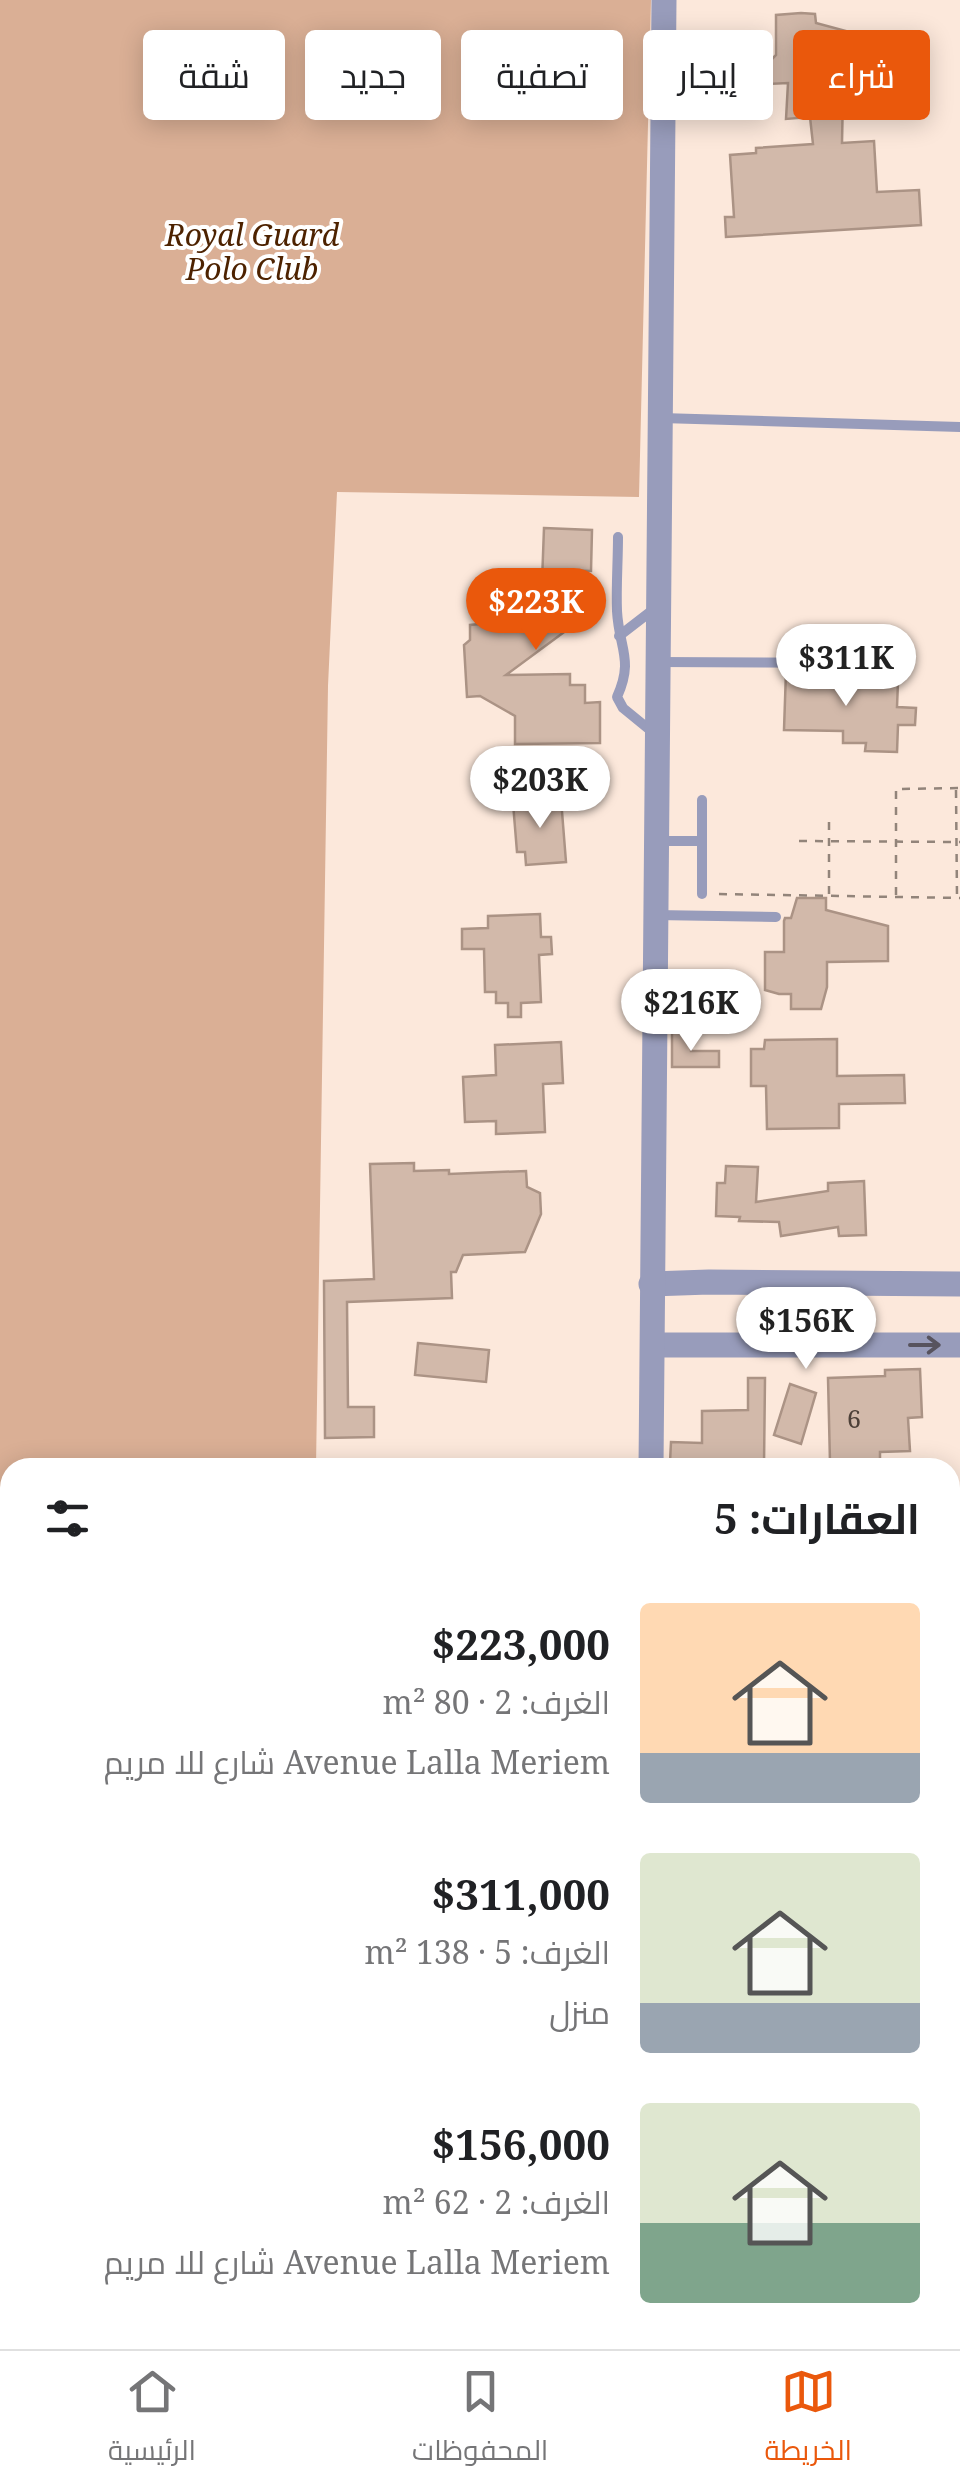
<!DOCTYPE html>
<html lang="ar">
<head>
<meta charset="utf-8">
<style>
  body { margin:0; font-family:"Noto Serif",Cairo,serif; background:#f2f2f2; color:#202124; direction:rtl; height:100vh; display:flex; flex-direction:column; font-size:38px; white-space:nowrap }
  * { box-sizing:border-box; margin:0 }
  p { font-size:32px; color:#757577 }
  .icon { flex:none; width:55px; height:55px; fill:none; stroke:currentColor; stroke-width:2; stroke-linecap:round; stroke-linejoin:round }
  .map { position:relative; flex:1; overflow:hidden; direction:ltr }
  .side { position:absolute; left:0px; top:1458px; width:960px; height:892px; display:flex; flex-direction:column; background:#fff; border-radius:30px 30px 0 0; box-shadow:0 5px 25px #0003; direction:rtl }
  .side>* { flex:none }
  .hud { position:absolute; left:30px; top:30px; width:900px; height:90px; direction:rtl; display:flex; gap:20px }
  .price { position:absolute; translate:-50% -85px; padding:0 22px; border-radius:35px; background:#fff; color:#222; font-size:32px; line-height:65px; filter:drop-shadow(0 2px 5px #0008) }
  .price::after { content:''; position:absolute; left:50%; top:60px; width:30px; height:22px; margin-left:-15px; background:inherit; clip-path:polygon(0 0,100% 0,50% 100%) }
  .price.selected { background:#ea580c; color:#fff }
  ul { padding:0; list-style:none }
  li { display:flex; align-items:center; gap:30px; height:250px; padding:0 40px }
  li span { display:grid; place-items:center; flex:none; width:280px; height:200px; border-radius:10px; color:#555 }
  li>.icon { margin-inline-start:auto }
  span .icon { width:120px; height:120px; fill:#fffc; stroke-width:1 }
  li b { font-size:42px }
  h2 { display:flex; justify-content:space-between; align-items:center; height:120px; padding:0 40px; font-size:42px }
  .pill { padding:0 35px; border-radius:10px; background:#fff; box-shadow:0 5px 25px #0003; font-size:35px; line-height:90px }
  .pill.selected { background:#ea580c; color:#fff }
  .menu { display:flex; justify-content:space-around; align-items:center; height:140px; border-top:2px solid #e0e0e0; background:#fff; font-size:28px; color:#757577 }
  .menu a { display:grid; justify-items:center; gap:5px }
  .menu .selected { color:#ea580c }
  .map>svg:first-child { display:block }
  .green { fill:#daaf95 }
  .building { fill:#d2b9aa; stroke:#ab9385; stroke-width:2.5 }
  .lines { fill:none; stroke-linecap:round; stroke-linejoin:round }
  .path { stroke:#92847a; stroke-width:2.5; stroke-dasharray:8 8; stroke-linecap:butt }
  .service { stroke:#989cbb; stroke-width:10 }
  .tertiary { stroke:#989cbb; stroke-width:25 }
  .oneway { stroke:#57535e }
  .labels { text-anchor:middle; stroke-width:8; stroke-linejoin:round; paint-order:stroke }
  .number-label { font-size:25px; fill:#4d4038 }
  .park-label { font-size:30px; font-style:italic; fill:#4d2200; stroke:#fff }
</style>
</head>
<body>
<div class="map">
<svg width="960" height="2349" viewBox="0 0 960 2349">
  <rect width="100%" height="100%" fill="#fce8db"/>
  <polygon class="green" points="0,0 651,0 639,497 337,492 328,686 316,1467 10,1468 10,2340 303,2340 303,2349 0,2349"/>
  <g class="building">
    <polygon points="801,13 815,14 816,23 861,35 843,94 842,143 874,141 877,192 919,190 921,225 726,237 725,217 734,217 730,155 756,153 756,148 813,144 810,117 786,119 788,83 768,84 770,61 776,55 776,15"/>
    <polygon points="544,528 592,530 591,571 564,570 566,596 555,603 571,627 506,675 570,674 570,685 585,685 585,703 600,702 600,743 515,744 515,716 480,696 467,697 464,645 470,640 470,625 514,621 511,584 542,582"/>
    <polygon points="786,671 831,671 831,680 898,682 897,707 916,708 915,725 898,725 897,752 865,751 866,743 843,743 843,731 784,730"/>
    <polygon points="561,799 566,862 526,865 525,852 517,852 513,803"/>
    <polygon points="797,898 826,898 826,910 888,926 888,961 827,962 827,987 821,1009 791,1009 791,994 779,994 765,990 765,952 784,952 784,921 785,918 791,918"/>
    <polygon points="540,914 541,937 551,937 552,954 539,955 541,1002 521,1003 521,1017 508,1017 508,1003 496,1003 496,992 485,992 484,949 462,949 462,929 488,928 488,916"/>
    <polygon points="690,1032 691,1051 719,1051 719,1067 672,1067 672,1033"/>
    <polygon points="837,1039 837,1076 904,1075 905,1103 839,1104 839,1128 767,1129 766,1086 751,1086 751,1049 764,1049 765,1040"/>
    <polygon points="561,1042 563,1083 543,1084 545,1132 496,1134 496,1121 465,1122 463,1077 496,1075 495,1045"/>
    <polygon points="414,1163 414,1171 449,1170 449,1174 526,1171 527,1187 540,1193 541,1214 525,1252 463,1255 456,1272 451,1272 452,1298 347,1302 348,1407 374,1407 374,1437 325,1438 324,1281 374,1279 370,1164"/>
    <polygon points="726,1166 758,1167 756,1202 828,1191 828,1183 864,1181 866,1235 839,1236 838,1227 781,1236 779,1222 739,1221 740,1217 716,1216 717,1183 725,1183"/>
    <polygon points="418,1343 489,1350 486,1382 415,1375"/>
    <polygon points="920,1369 922,1417 908,1418 910,1451 880,1452 880,1461 830,1462 828,1378 885,1376 885,1370"/>
    <polygon points="748,1378 765,1378 764,1465 670,1462 671,1442 702,1443 702,1411 748,1410"/>
    <polygon points="790,1384 816,1393 801,1444 774,1435"/>
  </g>
  <g class="lines">
    <g class="path">
      <polyline points="956,790 957,897"/>
      <polyline points="799,841 960,842"/>
      <polyline points="719,894 960,898"/>
      <polyline points="829,894 829,818"/>
      <polyline points="896,895 896,789 960,788"/>
    </g>
    <g class="service">
      <polyline points="661,418 960,427"/>
      <path d="M618 537C618 562 616 586 617 611 619 649 634 659 617 697L623 708 656 735"/>
      <polyline points="619,636 654,609"/>
      <polyline points="659,662 893,663"/>
      <polyline points="656,841 702,841"/>
      <polyline points="702,894 702,800"/>
      <polyline points="655,915 776,917"/>
    </g>
    <g class="tertiary">
      <polyline points="651,1284 709,1282 960,1284"/>
      <polyline points="653,1345 960,1345"/>
      <polyline points="651,1468 664,0"/>
      <polyline points="646,2349 646,2340"/>
    </g>
  </g>
  <defs><path id="oneway-shaft" d="M-6 0H5M1.5-3L5.5 0L1.5 3" fill="none" stroke-width="1.6" stroke-linecap="round" stroke-linejoin="round" transform="scale(2.5)"/></defs>
  <use class="oneway" href="#oneway-shaft" transform="translate(925 1345)"/>
  <g class="labels">
    <g class="number-label">
      <text x="854" y="1428">6</text>
    </g>
    <g class="park-label">
      <text x="252" y="246">Royal Guard<tspan x="252" dy="34">Polo Club</tspan></text>
    </g>
  </g>
</svg>
<b class="price selected" style="left:536px;top:653px">$223K</b>
<b class="price" style="left:846px;top:709px">$311K</b>
<b class="price" style="left:540px;top:831px">$203K</b>
<b class="price" style="left:691px;top:1054px">$216K</b>
<b class="price" style="left:806px;top:1372px">$156K</b>
<div class="hud">
<a class="pill selected">شراء</a>
<a class="pill">إيجار</a>
<a class="pill">تصفية</a>
<a class="pill">جديد</a>
<a class="pill">شقة</a>
</div>
<section class="side">
<h2>العقارات: 5<svg class="icon" aria-label="filters" viewBox="0 0 24 24"><path d="M4 7h16M4 17h16"/><circle cx="9" cy="7" r="2"/><circle cx="15" cy="17" r="2"/></svg></h2>
<ul>
<li><span style="background:linear-gradient(#ffd9b3 75%,#9aa5b1 0)"><svg class="icon" aria-label="home" viewBox="0 0 24 24"><path d="M3 11l9-7 9 7M6 9v11h12V9"/></svg></span><div><b>$223,000</b><p>الغرف: 2 · 80 m²</p><p>Avenue Lalla Meriem شارع للا مريم</p></div></li>
<li><span style="background:linear-gradient(#dfe7d0 75%,#9aa5b1 0)"><svg class="icon" aria-label="home" viewBox="0 0 24 24"><path d="M3 11l9-7 9 7M6 9v11h12V9"/></svg></span><div><b>$311,000</b><p>الغرف: 5 · 138 m²</p><p>منزل</p></div></li>
<li><span style="background:linear-gradient(#dfe7d0 60%,#7fa58c 0)"><svg class="icon" aria-label="home" viewBox="0 0 24 24"><path d="M3 11l9-7 9 7M6 9v11h12V9"/></svg></span><div><b>$156,000</b><p>الغرف: 2 · 62 m²</p><p>Avenue Lalla Meriem شارع للا مريم</p></div></li>
</ul>
</section>
</div>
<nav class="menu">
<a class="selected"><svg class="icon" aria-label="map" viewBox="0 0 24 24"><path d="M3 6l6-2 6 2 6-2v14l-6 2-6-2-6 2zM9 4v14M15 6v14"/></svg>الخريطة</a>
<a><svg class="icon" aria-label="saved" viewBox="0 0 24 24"><path d="M7 4h10v16l-5-4-5 4z"/></svg>المحفوظات</a>
<a><svg class="icon" aria-label="home" viewBox="0 0 24 24"><path d="M3 11l9-7 9 7M6 9v11h12V9"/></svg>الرئيسية</a>
</nav>
</body>
</html>
